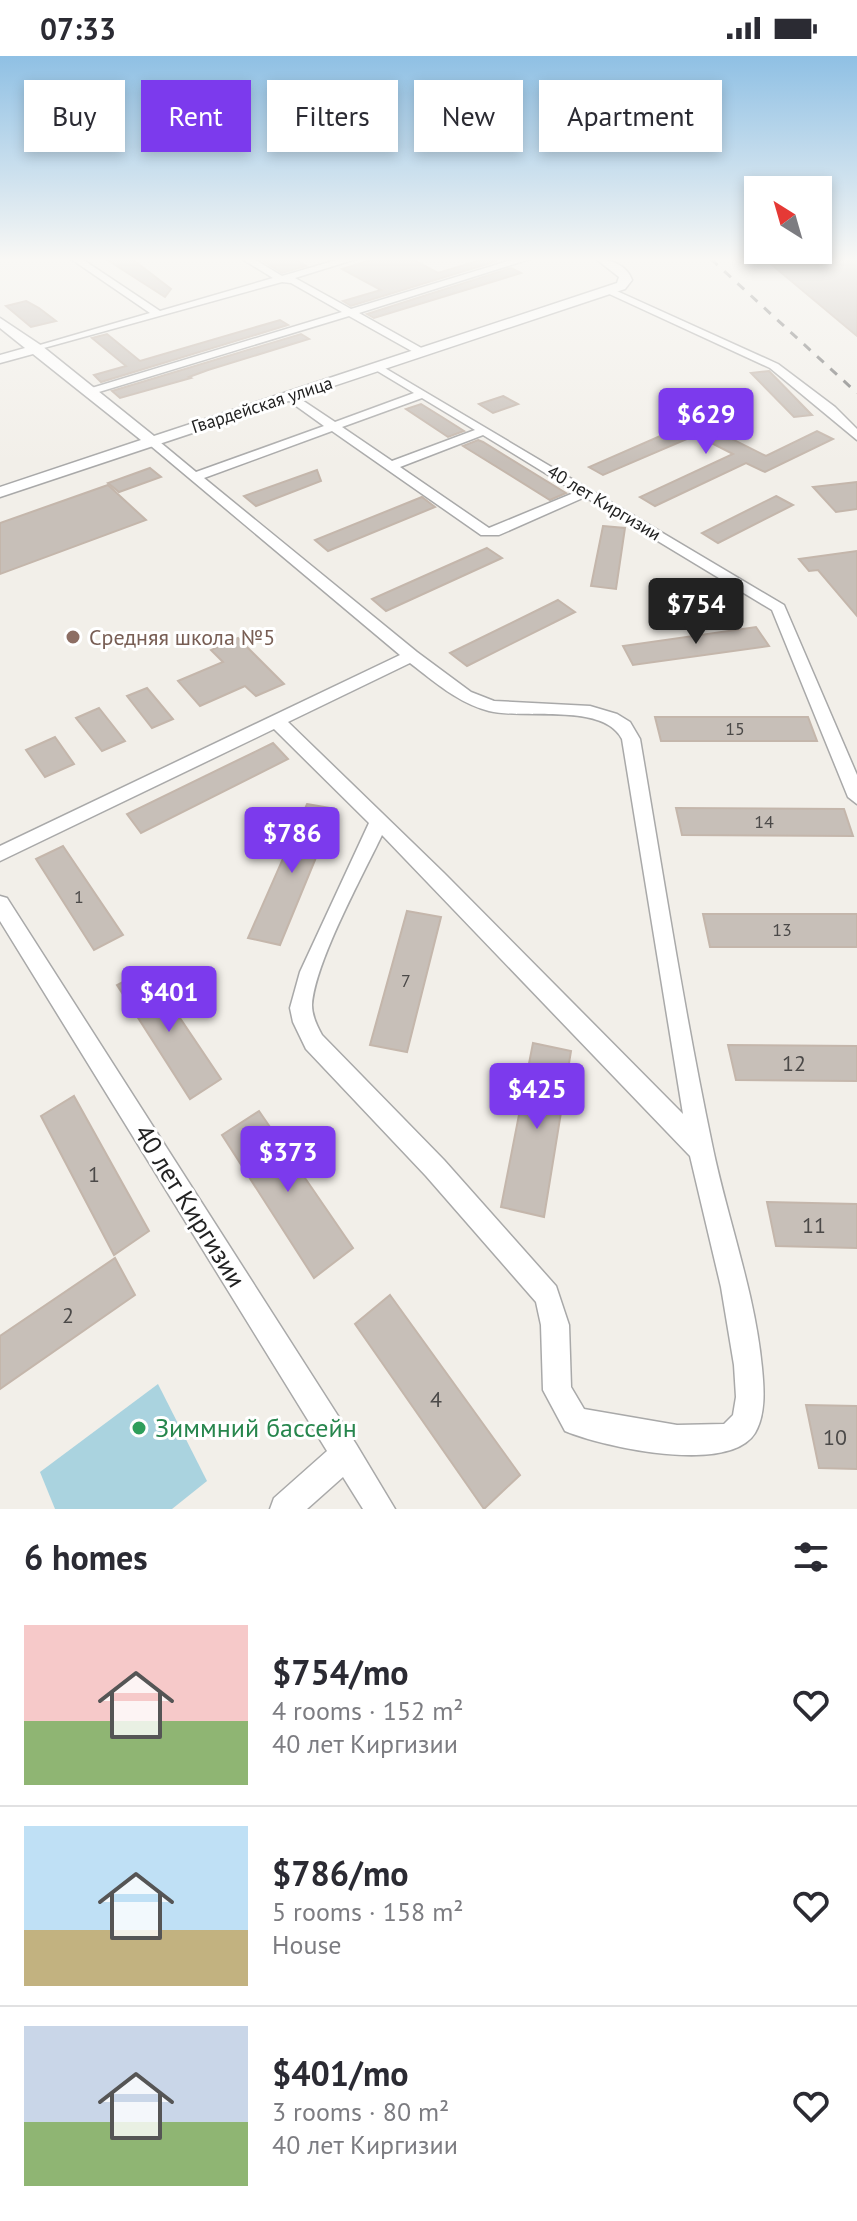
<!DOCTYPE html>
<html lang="en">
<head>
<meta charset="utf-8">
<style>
  body { margin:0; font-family:"PT Sans",sans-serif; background:#f7f7f7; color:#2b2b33; height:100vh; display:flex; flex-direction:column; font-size:30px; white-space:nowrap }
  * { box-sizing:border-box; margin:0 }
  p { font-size:26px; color:#7c7c81 }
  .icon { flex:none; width:44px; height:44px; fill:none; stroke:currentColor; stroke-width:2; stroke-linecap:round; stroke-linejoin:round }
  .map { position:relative; height:1453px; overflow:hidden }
  .panel { display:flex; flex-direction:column; background:#fff; flex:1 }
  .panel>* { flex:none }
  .hud { position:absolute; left:24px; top:24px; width:810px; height:72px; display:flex; gap:16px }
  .needle { width:52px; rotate:323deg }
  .buttons { position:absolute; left:744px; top:120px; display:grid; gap:16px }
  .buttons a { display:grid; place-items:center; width:88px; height:88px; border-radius:0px; background:#fff; box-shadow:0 4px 12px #0003; font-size:40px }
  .price { position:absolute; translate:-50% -68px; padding:0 18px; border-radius:8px; background:#7c3aed; color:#fff; font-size:26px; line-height:52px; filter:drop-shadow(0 2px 4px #0008) }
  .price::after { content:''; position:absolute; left:50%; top:48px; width:24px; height:18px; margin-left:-12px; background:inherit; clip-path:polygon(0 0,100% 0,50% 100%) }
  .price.selected { background:#222; color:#fff }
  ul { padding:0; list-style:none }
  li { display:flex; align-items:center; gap:24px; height:200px; padding:0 24px }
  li+li { border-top:2px solid #e1e1e2 }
  li span { display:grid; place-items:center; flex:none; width:224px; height:160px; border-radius:0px; color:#555 }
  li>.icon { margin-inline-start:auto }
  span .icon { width:96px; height:96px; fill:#fffc; stroke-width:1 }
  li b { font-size:34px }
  h2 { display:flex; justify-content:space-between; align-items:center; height:96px; padding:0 24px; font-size:34px }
  .chip { padding:0 28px; border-radius:0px; background:#fff; box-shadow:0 4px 12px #0003; font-size:28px; line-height:72px }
  .chip.selected { background:#7c3aed; color:#fff }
  .status { display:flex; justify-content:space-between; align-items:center; height:56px; padding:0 40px; background:#fff; direction:ltr }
  .status svg { height:22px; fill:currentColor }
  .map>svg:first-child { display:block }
  .water { fill:#aad3df }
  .building { fill:#c7bfb8; stroke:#c4b6ab; stroke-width:2 }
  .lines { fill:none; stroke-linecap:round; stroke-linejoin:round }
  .minor-casing { stroke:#a9a9a9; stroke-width:3 }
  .tertiary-casing { stroke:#a9a9a9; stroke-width:3 }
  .minor { fill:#fff; fill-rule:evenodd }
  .tertiary { fill:#fff; fill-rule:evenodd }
  .rail { stroke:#707070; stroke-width:3; stroke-dasharray:9 9; stroke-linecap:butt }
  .education-dot { fill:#8d6e63; stroke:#fff; stroke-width:3 }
  .leisure-dot { fill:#2e9e5b; stroke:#fff; stroke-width:3 }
  .labels { text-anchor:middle; stroke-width:6; stroke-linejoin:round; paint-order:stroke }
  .far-street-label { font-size:18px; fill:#222; stroke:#fff }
  .number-label { font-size:18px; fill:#4b4948 }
  .education-label { font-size:22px; fill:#785e54; stroke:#fff; text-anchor:start }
  .near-number-label { font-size:22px; fill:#4b4948 }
  .near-street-label { font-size:26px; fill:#222; stroke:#fff }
  .near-leisure-label { font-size:26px; fill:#27864d; stroke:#fff; text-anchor:start }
</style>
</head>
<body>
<div class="status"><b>07:33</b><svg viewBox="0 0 49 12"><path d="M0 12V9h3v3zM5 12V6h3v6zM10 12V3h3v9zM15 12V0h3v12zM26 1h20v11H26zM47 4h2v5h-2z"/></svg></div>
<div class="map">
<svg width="857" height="1453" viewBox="0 0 857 1453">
  <rect width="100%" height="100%" fill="#f2efe9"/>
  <polygon class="water" points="158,1328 207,1425 172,1453 55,1453 40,1416"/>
  <g class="building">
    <polygon points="106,203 132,203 171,233 165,241"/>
    <polygon points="260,203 294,203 306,210 282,217"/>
    <polygon points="374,203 412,203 438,217 484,203 497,205 351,250 343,245 381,234 342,213"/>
    <polygon points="765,203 857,203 857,280"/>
    <polygon points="511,212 521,217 374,262 367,258"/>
    <polygon points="26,245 39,252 56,265 31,271 6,250"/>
    <polygon points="280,264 288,269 101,326 94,319 126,310 92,282 107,278 140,305"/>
    <polygon points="301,278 309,283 208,314 189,321 191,322 120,342 112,335"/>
    <polygon points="769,315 812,359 794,361 751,317"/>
    <polygon points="503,340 518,348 493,357 479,348"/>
    <polygon points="421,348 442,361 464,375 448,381 406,353"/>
    <polygon points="670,352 766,400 817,375 833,383 765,416 746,407 655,450 640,441 733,398 696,379 603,419 589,411 681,371 665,363"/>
    <polygon points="478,384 483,386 566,437 550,444 463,390"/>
    <polygon points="150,412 161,421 119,436 108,427"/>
    <polygon points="317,414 321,425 256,450 244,440"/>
    <polygon points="857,426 857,453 836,456 813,431"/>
    <polygon points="108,429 146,464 0,518 0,467"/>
    <polygon points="776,440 793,449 718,487 702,477"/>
    <polygon points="422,441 435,451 328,495 315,484"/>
    <polygon points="603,470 625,472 616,533 591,530"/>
    <polygon points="487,492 502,502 386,555 372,543"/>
    <polygon points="857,495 857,560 818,514 809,515 799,503"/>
    <polygon points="558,544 575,556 467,610 450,597"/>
    <polygon points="756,571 769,590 633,609 623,590"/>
    <polygon points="238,582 284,628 256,640 245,630 200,650 178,625 223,606 211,594"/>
    <polygon points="147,632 173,663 152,672 127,640"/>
    <polygon points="99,652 125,685 102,695 76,662"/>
    <polygon points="655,661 808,661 817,685 661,685"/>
    <polygon points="55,681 74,708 45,721 26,694"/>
    <polygon points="273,687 288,703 141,777 127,758"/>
    <polygon points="307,748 336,753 280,889 248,882"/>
    <polygon points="676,752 844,753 853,780 682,779"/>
    <polygon points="63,790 123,879 94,894 36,803"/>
    <polygon points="407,855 441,861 407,996 370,989"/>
    <polygon points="703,858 857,858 857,891 710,891"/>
    <polygon points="147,913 221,1023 190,1043 117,929"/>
    <polygon points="533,987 571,995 544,1161 501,1151"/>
    <polygon points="728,989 857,990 857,1025 736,1024"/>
    <polygon points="74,1040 149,1175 114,1199 41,1060"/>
    <polygon points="259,1055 353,1192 314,1222 222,1079"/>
    <polygon points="767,1146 857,1148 857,1192 776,1190"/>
    <polygon points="115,1202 135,1239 0,1333 0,1280"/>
    <polygon points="390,1239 520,1419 484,1453 355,1268"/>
    <polygon points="806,1349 857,1350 857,1413 819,1412"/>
  </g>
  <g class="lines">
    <defs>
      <g id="minor">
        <polygon points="71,203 82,203 160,255 273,222 242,203 254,203 282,220 340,203 356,203 295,222 351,253 515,203 530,203 359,257 425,294 425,298 417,298 349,260 89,339 85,338 85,334 342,256 291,227 282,226 33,295 33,291 150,257"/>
        <polygon points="608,231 778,308 835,351 857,373 857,384 770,312 605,236 605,232"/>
        <path d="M378 308 784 549 857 719V748L848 741 772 554 585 441 499 479H481L332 375 204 422 417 596 471 636 494 645 590 650 617 658 630 666 640 683C663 818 684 954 712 1088 727 1162 755 1236 762 1312 764 1333 766 1358 755 1377 729 1419 603 1391 565 1375L543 1334 541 1269 536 1246 426 1120 306 993 293 966 290 952 300 916 369 767 274 673 0 805V790L400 599 145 385 155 382 196 416 324 370 285 342V338H293L335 366 414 337 374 313V309ZM422 342 475 374 392 405 342 371ZM483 379 576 436 489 472 400 411ZM410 607C435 626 458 647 489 655 524 664 603 646 622 683L683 1058 444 817 288 666ZM382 779 690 1100 721 1231 734 1309 736 1341 733 1359 724 1368 677 1369 584 1353 571 1331 569 1269 556 1230 444 1104 322 979C317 970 312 960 312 949 315 906 362 821 382 779Z"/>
        <polygon points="0,840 7,842 356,1388 395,1453 363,1453 343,1421 307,1453 270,1453 274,1442 327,1395 0,865"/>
      </g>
      <path id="tertiary" d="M596 203C610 203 627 209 632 224L625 233 0 441V431L141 384 33 298 0 307V299L25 292 0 272V262L42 290 154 380 617 227 619 221Z"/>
    </defs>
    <use href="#minor" class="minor-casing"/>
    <use href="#tertiary" class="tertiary-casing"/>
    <use href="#minor" class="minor"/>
    <use href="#tertiary" class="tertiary"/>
    <polyline class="rail" points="711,203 857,337"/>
  </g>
  <linearGradient id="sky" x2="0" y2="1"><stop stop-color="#8fc0e4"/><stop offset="0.5" stop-color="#f9f8f5"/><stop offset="1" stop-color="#f9f8f5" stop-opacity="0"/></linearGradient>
  <rect width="857" height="407" fill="url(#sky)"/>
  <circle class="education-dot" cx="73" cy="581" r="8"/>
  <circle class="leisure-dot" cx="139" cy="1372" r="8"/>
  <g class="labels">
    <g class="far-street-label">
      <text transform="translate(262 349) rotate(-18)" y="6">Гвардейская улица</text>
      <text transform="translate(604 447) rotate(31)" y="6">40 лет Киргизии</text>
    </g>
    <g class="number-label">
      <text x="735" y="679">15</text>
      <text x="764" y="772">14</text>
      <text x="79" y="847">1</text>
      <text x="782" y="880">13</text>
      <text x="406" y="931">7</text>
    </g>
    <g class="education-label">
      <text x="89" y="589">Средняя школа №5</text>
    </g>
    <g class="near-number-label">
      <text x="794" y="1015">12</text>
      <text x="94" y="1126">1</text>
      <text x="814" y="1177">11</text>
      <text x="68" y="1267">2</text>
      <text x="436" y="1351">4</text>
      <text x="835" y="1389">10</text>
    </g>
    <g class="near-street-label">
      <text transform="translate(190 1150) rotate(58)" y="9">40 лет Киргизии</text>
    </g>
    <g class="near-leisure-label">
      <text x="155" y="1381">Зиммний бассейн</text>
    </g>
  </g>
</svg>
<div class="buttons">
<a><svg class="needle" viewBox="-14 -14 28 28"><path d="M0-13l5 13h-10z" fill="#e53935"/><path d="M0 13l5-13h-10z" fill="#7c7c81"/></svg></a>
</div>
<b class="price" style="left:706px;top:400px">$629</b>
<b class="price selected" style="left:696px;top:590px">$754</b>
<b class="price" style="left:292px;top:819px">$786</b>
<b class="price" style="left:169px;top:978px">$401</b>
<b class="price" style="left:537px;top:1075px">$425</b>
<b class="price" style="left:288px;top:1138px">$373</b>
<div class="hud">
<a class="chip">Buy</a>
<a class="chip selected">Rent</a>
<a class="chip">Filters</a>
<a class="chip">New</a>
<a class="chip">Apartment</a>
</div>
</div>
<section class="panel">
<h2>6 homes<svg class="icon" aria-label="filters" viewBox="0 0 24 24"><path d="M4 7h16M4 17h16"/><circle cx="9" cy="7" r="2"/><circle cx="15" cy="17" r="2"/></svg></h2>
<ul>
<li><span style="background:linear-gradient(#f6c9c9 60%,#8fb573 0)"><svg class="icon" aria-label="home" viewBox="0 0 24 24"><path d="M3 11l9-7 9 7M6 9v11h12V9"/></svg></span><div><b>$754/mo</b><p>4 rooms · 152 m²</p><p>40 лет Киргизии</p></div><svg class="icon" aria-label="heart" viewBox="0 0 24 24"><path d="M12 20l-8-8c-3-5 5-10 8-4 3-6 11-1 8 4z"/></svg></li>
<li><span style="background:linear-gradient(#bfe0f5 65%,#c2b280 0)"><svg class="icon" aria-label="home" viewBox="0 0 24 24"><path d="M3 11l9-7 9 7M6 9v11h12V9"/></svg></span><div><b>$786/mo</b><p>5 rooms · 158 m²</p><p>House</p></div><svg class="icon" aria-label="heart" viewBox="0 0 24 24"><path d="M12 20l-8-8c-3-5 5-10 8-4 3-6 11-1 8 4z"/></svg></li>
<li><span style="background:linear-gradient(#c9d6e8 60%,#8fb573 0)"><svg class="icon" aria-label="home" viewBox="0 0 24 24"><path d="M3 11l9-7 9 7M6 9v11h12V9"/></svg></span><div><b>$401/mo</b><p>3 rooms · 80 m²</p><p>40 лет Киргизии</p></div><svg class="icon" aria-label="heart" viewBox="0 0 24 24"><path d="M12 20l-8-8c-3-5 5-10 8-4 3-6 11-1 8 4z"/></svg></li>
</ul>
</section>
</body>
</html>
